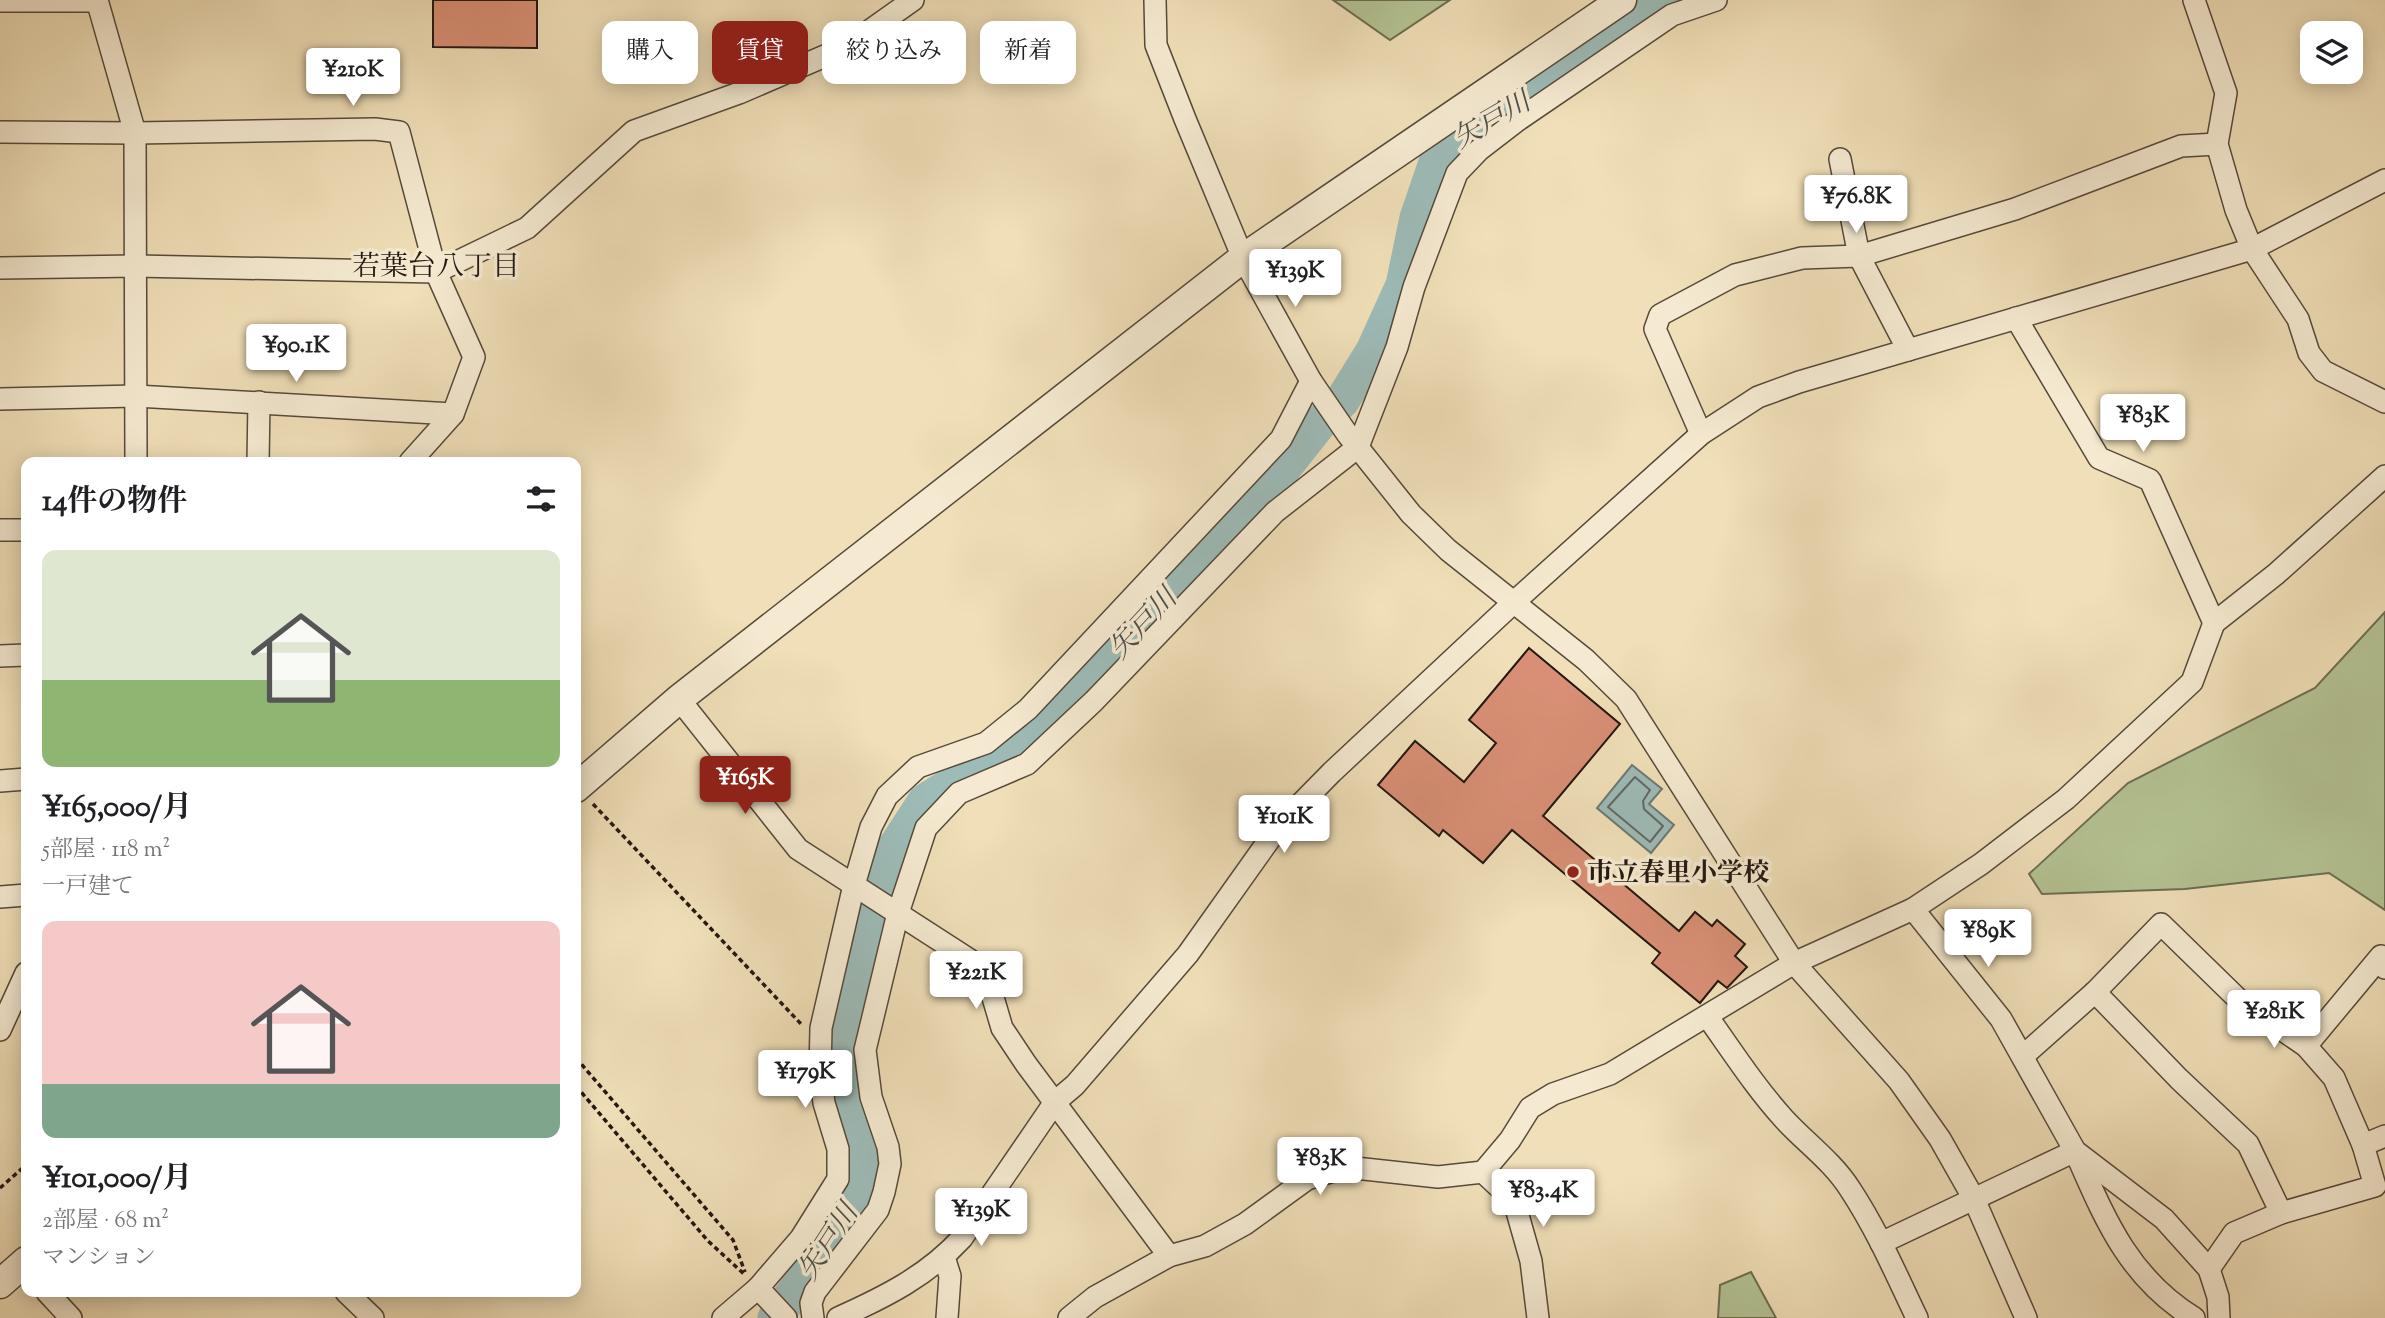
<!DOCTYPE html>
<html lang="ja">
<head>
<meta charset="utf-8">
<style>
  body { margin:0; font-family:"Sorts Mill Goudy","Noto Serif JP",serif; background:#f2f2f2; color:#202124; height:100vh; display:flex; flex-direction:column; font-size:26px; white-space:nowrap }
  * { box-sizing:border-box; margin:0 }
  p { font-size:23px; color:#757577 }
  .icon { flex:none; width:38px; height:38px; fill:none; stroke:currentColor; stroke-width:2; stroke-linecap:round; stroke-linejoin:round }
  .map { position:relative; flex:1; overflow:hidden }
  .details { position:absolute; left:21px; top:457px; width:560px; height:840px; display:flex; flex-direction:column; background:#fff; border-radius:14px; box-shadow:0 4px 18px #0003 }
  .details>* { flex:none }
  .hud { position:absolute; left:602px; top:21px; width:665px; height:63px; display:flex; gap:14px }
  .controls { position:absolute; left:2300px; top:21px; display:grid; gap:14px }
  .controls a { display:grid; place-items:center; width:63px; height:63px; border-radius:14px; background:#fff; box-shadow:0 4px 18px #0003; font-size:35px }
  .price { position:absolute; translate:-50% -60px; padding:0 16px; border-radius:7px; background:#fff; color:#222; font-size:23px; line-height:46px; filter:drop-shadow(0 2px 4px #0008) }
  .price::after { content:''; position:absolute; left:50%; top:42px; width:21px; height:16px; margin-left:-10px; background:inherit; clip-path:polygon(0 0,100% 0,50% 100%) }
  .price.on { background:#8f2418; color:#fff }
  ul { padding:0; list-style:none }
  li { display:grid; align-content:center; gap:14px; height:371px; padding:0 21px }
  li span { display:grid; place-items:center; height:217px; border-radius:14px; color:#555 }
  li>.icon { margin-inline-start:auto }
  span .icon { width:126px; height:126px; fill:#fffc; stroke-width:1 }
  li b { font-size:30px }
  h2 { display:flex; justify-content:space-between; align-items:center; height:84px; padding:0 21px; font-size:30px }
  .chip { padding:0 24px; border-radius:14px; background:#fff; box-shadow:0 4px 18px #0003; font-size:24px; line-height:63px }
  .chip.on { background:#8f2418; color:#fff }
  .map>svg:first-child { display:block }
  .green { fill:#b4c393; stroke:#6c6e52; stroke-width:2 }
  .water { fill:#9dbbb7; stroke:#6c7a75; stroke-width:2 }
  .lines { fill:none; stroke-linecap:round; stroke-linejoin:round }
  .shore { stroke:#606a64; stroke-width:2 }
  .river { stroke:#9dbbb7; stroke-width:35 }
  .building { fill:#d88f75; stroke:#231811; stroke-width:2 }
  .minor-casing { stroke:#564a3b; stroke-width:24 }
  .tertiary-casing { stroke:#564a3b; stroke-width:31 }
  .path { stroke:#231811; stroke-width:3.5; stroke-dasharray:5 3.5; stroke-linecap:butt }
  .minor { stroke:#f5ead1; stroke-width:21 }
  .tertiary { stroke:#f5ead1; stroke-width:28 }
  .poi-dot { fill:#8f2418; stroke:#f5ead1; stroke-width:2.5 }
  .labels { text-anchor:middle; stroke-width:7; stroke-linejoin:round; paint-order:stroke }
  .poi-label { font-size:26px; font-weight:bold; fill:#231811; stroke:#f5ead1; text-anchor:start }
  .water-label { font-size:28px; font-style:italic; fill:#4e514b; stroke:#f5ead1 }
  .neighbourhood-label { font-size:28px; fill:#231811; stroke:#f5ead1 }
</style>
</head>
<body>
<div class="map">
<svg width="2385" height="1318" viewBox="0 0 2385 1318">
  <rect width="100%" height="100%" fill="#f0dfb8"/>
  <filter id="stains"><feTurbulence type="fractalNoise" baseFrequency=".00286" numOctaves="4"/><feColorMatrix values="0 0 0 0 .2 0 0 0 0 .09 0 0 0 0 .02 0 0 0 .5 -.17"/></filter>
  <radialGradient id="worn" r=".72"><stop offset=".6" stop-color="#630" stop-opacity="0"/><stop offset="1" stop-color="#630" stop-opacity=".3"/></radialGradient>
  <g class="green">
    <polygon points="1333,0 1450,0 1390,40"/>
    <polygon points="2385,612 2385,910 2329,873 2185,889 2042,894 2029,874 2128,783 2315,688"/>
    <polygon points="1751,1272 1776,1318 1718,1318 1720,1285"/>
  </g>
  <polygon class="water" points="1632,765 1662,789 1649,804 1674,825 1651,853 1597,808"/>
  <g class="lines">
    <polygon class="shore" points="1635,777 1650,790 1643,801 1644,809 1663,826 1650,842 1608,807"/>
    <polyline class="river" points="775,1318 852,1212 866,1168 859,1127 840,1066 884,864 925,801 963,777 1020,752 1264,493 1318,425 1342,401 1373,351 1403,285 1417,218 1441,148 1534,94 1648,9 1674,0"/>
  </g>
  <g class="building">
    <polygon points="433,0 537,0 537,48 433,47"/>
    <polygon points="1529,648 1620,724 1543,816 1679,931 1695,912 1712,926 1717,920 1745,944 1735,956 1747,967 1727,988 1718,981 1700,1003 1652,963 1660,953 1512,830 1483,863 1443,830 1439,836 1378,785 1415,741 1464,782 1496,743 1469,720"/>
  </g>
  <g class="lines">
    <defs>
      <g id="minor">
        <polyline points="97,0 135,133 136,462"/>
        <polyline points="1155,0 1156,45 1185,119 1243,258 1311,381 1348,435 1411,514 1448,550 1586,660 1626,699 1794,963 1899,1081 1940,1139 1974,1199 2026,1318"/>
        <polyline points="2194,0 2226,93 2217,144 2236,210 2252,249 2298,319 2309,353 2323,371 2385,402"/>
        <polyline points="0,1 97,1"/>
        <polyline points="0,132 135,133 375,129 399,132 436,272 474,357 453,414 410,462"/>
        <polyline points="1840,159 1859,256 1908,350"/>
        <polyline points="0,268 136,266 436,272 527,228 634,131 739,93 848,46 913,0"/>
        <polyline points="2016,318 2099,458 2150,480 2214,623"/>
        <polyline points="0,399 136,396 453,414"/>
        <polyline points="1701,434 1655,329 1660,315 1735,275 1802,258 1859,256 2015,209 2181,146 2217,144"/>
        <polyline points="258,462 259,402"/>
        <polyline points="0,530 26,530"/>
        <polyline points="0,656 26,655"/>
        <polyline points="679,699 798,849 970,960 989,984 1002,1028 1026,1064 1169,1256"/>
        <polyline points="0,781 26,779"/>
        <polyline points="0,897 26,895"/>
        <polyline points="1913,909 2001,1019 2075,1151 2164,1219 2209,1269"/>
        <polyline points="2095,992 2179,1079 2248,1144 2281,1213"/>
        <path d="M1707 1016C1732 1051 1755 1087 1784 1119 1806 1143 1832 1161 1850 1189 1877 1230 1896 1274 1917 1318"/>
        <polyline points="0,1030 26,973"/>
        <polyline points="2306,1046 2381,956 2385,968"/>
        <polyline points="2023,1056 2095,992 2161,924 2240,1001 2306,1046 2334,1078 2363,1145 2375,1186 2281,1213 2234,1233 2209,1269 2218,1297 2219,1318"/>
        <polyline points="2363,1145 2385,1136"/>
        <polyline points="1483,1172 1514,1201 1531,1261 1538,1318"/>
        <path d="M1881 1243 2075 1151C2105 1219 2128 1277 2194 1318"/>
        <polyline points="944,1257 950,1276 947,1318"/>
        <polyline points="758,1288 786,1318"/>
        <polyline points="47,1292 71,1318"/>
        <polyline points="346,1292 373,1318"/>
        <polyline points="723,1318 758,1288 801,1238 838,1179 838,1149 824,1103 820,1071 821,1028 854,885 871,827 887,796 918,767 986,743 1028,709 1281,439 1311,381"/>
        <polyline points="813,1318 811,1303 815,1292 878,1210 884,1192 890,1164 888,1147 871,1097 865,1050 898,913 926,828 959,793 1027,764 1094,701 1275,512 1358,447 1397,347 1414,287 1457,173 1479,150 1518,120 1672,15 1716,0"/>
        <path d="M838 1318C885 1297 927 1276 962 1238L1055 1102 1075 1085 1188 954 1279 826 1332 772 1513 603 1701 434 1758 397 1799 382 2252 249 2385 180"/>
        <polyline points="1069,1318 1095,1297 1169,1256 1205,1246 1245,1224 1307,1179 1346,1167 1438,1177 1483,1172 1510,1140 1530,1108 1553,1094 1610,1074 1794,963 1913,909 1981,864 2066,799 2192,682 2214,623 2276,574 2385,476"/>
      </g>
      <g id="tertiary">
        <polyline points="576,788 679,699 1243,258 1622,0"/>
        <polyline points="0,1284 26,1261"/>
      </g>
    </defs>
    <use href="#minor" class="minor-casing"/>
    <use href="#tertiary" class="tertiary-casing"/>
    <g class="path">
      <polyline points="593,804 802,1025"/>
      <polyline points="576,1058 733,1240 745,1272"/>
      <polyline points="576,1086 708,1241 744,1274"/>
      <polyline points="0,1188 26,1165"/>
    </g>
    <use href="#minor" class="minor"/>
    <use href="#tertiary" class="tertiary"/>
  </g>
  <circle class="poi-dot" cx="1573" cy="872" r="7"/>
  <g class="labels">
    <g class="poi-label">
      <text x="1587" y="881">市立春里小学校</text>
    </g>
    <g class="water-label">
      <text transform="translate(1491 119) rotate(-30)" y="10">矢戸川</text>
      <text transform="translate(1142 623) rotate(-47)" y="10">矢戸川</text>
      <text transform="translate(827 1241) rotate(-57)" y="10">矢戸川</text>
    </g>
    <g class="neighbourhood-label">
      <text x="436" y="275">若葉台八丁目</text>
    </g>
  </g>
  <rect width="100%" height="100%" filter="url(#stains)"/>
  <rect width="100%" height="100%" fill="url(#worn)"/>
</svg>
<div class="controls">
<a><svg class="icon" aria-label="layers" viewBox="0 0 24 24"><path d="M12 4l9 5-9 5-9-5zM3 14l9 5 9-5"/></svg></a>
</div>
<b class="price" style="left:353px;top:108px">¥210K</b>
<b class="price" style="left:1856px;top:235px">¥76.8K</b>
<b class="price" style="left:1295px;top:309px">¥139K</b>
<b class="price" style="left:296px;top:384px">¥90.1K</b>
<b class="price" style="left:2143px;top:454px">¥83K</b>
<b class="price on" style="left:745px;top:816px">¥165K</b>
<b class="price" style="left:1284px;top:855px">¥101K</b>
<b class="price" style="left:1988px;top:969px">¥89K</b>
<b class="price" style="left:976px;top:1011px">¥221K</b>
<b class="price" style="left:2274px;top:1050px">¥281K</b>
<b class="price" style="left:805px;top:1110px">¥179K</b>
<b class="price" style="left:1320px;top:1197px">¥83K</b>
<b class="price" style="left:1543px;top:1229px">¥83.4K</b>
<b class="price" style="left:981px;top:1248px">¥139K</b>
<div class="hud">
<a class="chip">購入</a>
<a class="chip on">賃貸</a>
<a class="chip">絞り込み</a>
<a class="chip">新着</a>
</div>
<section class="details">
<h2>14件の物件<svg class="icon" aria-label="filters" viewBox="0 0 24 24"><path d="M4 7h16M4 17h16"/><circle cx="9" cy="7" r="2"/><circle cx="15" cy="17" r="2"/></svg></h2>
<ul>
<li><span style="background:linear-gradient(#dfe7d0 60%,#8fb573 0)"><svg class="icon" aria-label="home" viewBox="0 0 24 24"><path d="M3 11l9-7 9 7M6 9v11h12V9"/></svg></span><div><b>¥165,000/月</b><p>5部屋 · 118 m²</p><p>一戸建て</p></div></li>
<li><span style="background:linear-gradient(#f6c9c9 75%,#7fa58c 0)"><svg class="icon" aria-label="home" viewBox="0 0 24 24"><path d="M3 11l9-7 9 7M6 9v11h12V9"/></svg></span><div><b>¥101,000/月</b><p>2部屋 · 68 m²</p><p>マンション</p></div></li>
</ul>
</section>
</div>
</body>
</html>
